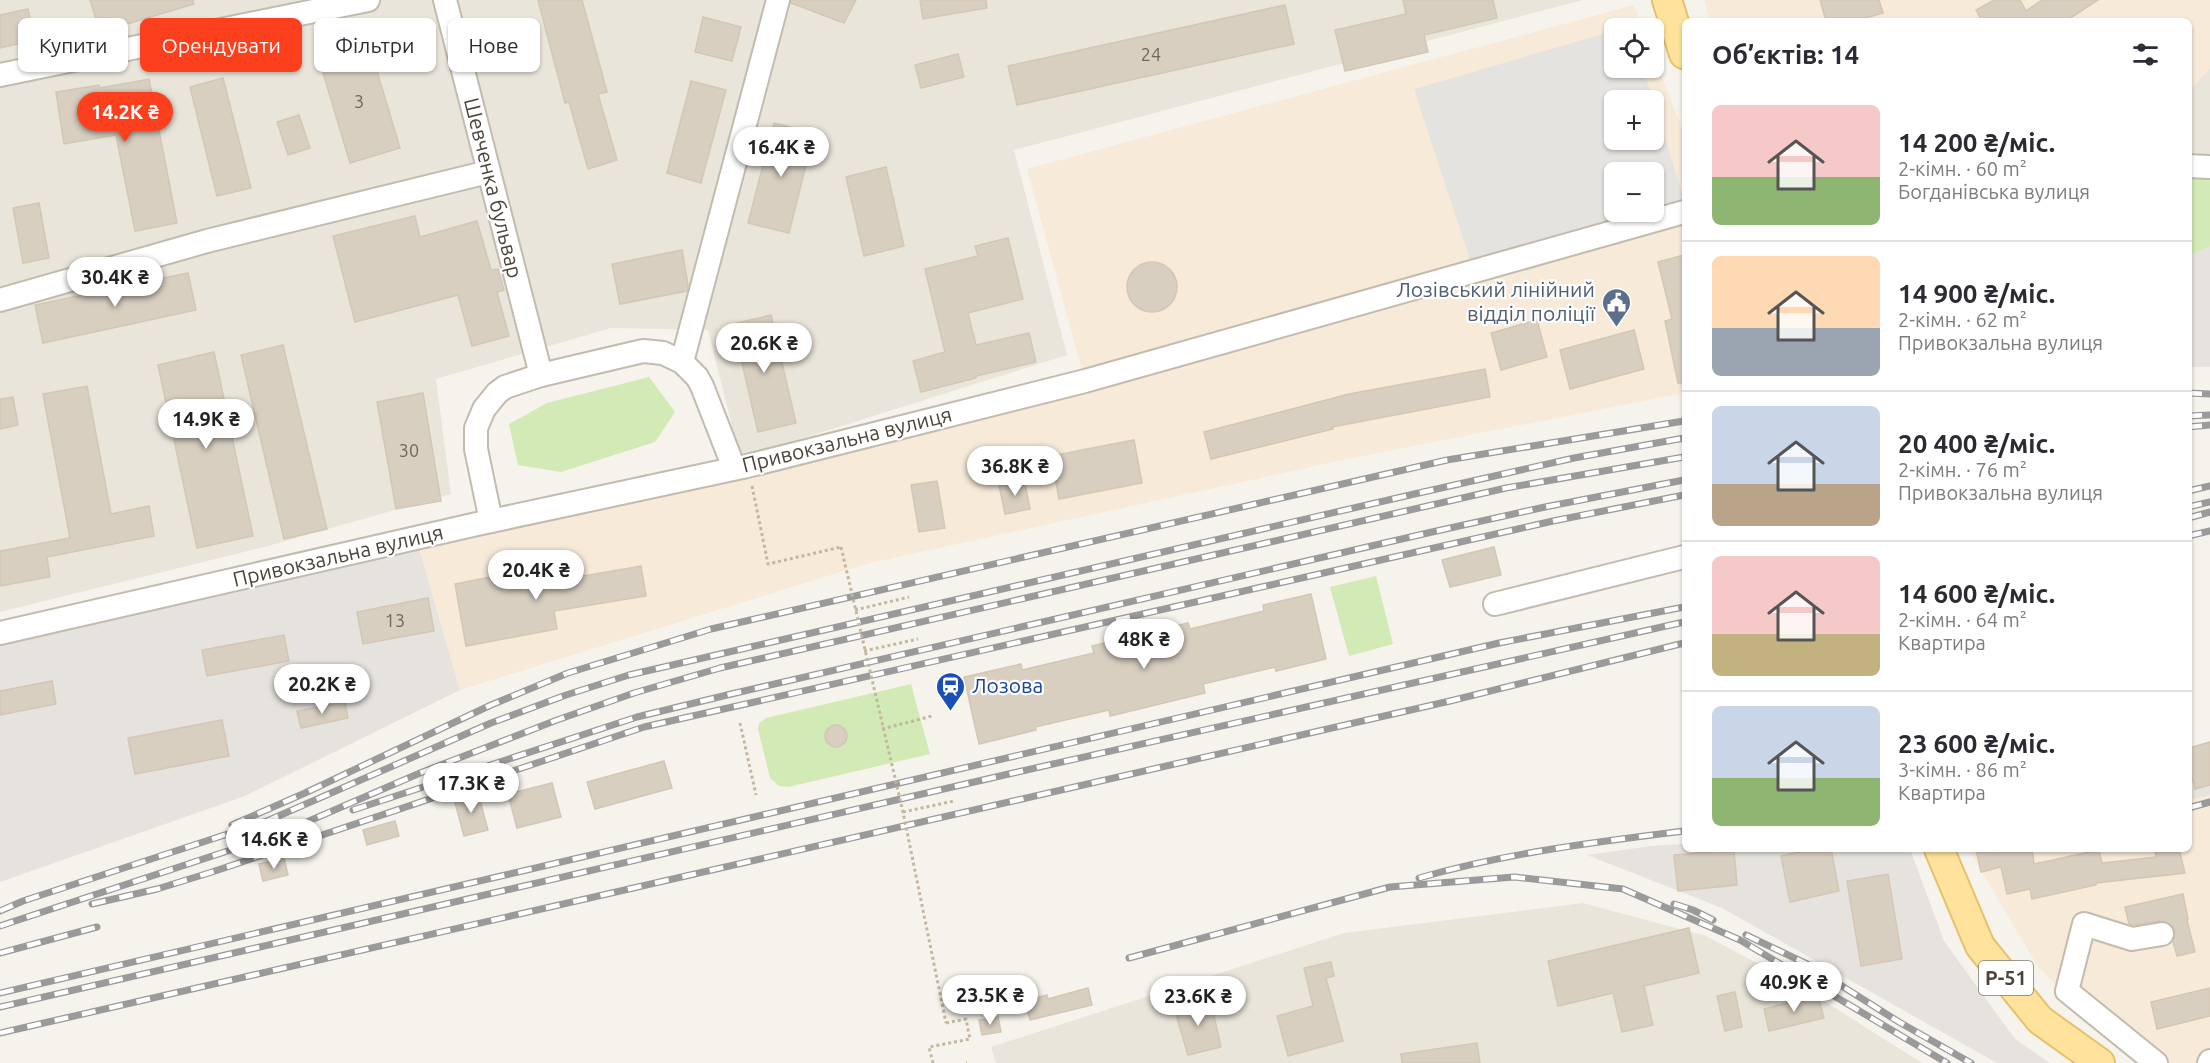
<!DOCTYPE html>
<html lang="uk">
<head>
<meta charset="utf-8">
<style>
  body { margin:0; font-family:Ubuntu,sans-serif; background:#f7f7f7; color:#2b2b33; height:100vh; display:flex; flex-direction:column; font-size:22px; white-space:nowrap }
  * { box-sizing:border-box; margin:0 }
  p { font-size:20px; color:#7c7c81 }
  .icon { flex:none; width:33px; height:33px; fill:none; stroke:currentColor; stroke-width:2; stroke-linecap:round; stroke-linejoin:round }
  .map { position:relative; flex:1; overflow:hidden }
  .side { position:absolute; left:1682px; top:18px; width:510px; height:834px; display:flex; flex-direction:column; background:#fff; border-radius:9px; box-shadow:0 2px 4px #0004 }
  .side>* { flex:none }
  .guide { position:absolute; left:18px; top:18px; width:570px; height:54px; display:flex; gap:12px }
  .buttons { position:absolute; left:1604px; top:18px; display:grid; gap:12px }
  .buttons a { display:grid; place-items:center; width:60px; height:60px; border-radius:9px; background:#fff; box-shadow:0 2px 4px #0004; font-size:30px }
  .price { position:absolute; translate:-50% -51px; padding:0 14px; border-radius:21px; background:#fff; color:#222; font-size:20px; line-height:39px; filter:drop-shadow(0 2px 3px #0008) }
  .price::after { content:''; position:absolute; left:50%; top:36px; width:18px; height:14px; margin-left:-9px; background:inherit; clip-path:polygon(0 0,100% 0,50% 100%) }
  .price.selected { background:#fc3f1d; color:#fff }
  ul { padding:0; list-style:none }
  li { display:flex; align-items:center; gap:18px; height:150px; padding:0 30px }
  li+li { border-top:2px solid #e1e1e2 }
  li span { display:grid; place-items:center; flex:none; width:168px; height:120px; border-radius:9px; color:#555 }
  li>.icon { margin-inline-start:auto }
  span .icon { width:72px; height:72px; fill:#fffc; stroke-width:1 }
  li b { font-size:26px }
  h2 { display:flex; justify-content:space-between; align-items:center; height:72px; padding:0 30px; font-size:26px }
  .tag { padding:0 21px; border-radius:9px; background:#fff; box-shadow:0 2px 4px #0004; font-size:21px; line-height:54px }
  .tag.selected { background:#fc3f1d; color:#fff }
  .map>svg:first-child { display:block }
  .residential { fill:#eae5da }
  .commercial { fill:#f7ead8; fill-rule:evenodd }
  .industrial { fill:#e6e2dd }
  .green { fill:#d2eab5 }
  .parking { fill:#e5e3e0; fill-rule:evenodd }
  .building { fill:#d8cfc1; stroke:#d3c7b4; stroke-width:1.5 }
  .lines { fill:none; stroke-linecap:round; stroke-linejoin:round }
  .minor-casing { stroke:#c2bbae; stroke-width:26 }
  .major-casing { stroke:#e6c16a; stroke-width:32 }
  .path { stroke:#c4b79f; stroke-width:3; stroke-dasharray:3 3; stroke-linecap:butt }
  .minor { stroke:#fff; stroke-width:22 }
  .major { stroke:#ffe39c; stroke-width:28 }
  .rail-casing { stroke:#9a9a9a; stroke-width:7 }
  .rail { stroke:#fff; stroke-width:4.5; stroke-dasharray:14; stroke-linecap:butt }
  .path-bridge { stroke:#c4b79f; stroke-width:3; stroke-dasharray:3 3; stroke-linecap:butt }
  .labels { text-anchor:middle; stroke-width:4.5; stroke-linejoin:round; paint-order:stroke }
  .number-label { font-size:18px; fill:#6e675b }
  .shield { fill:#fff; stroke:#817c74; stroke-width:1.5 }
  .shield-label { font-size:20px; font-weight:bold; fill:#4b4439 }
  .street-label { font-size:21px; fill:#4b4439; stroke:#fff }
  .service-label { font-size:21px; fill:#4e5e75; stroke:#fff; text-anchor:end }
  .transit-label { font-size:21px; fill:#164399; stroke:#fff; text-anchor:start }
</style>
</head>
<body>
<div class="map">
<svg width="2210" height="1063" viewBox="0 0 2210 1063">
  <rect width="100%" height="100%" fill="#f6f3ec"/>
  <g class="residential">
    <polygon points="0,0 1583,0 1014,150 1067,355 740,458 708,330 611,328 436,379 451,494 268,546 0,612"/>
    <polygon points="2210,68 2210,167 2189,166 2189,91"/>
    <polygon points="1583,903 1706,936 1802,987 1922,1063 996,1063 991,1047 1344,933"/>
  </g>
  <g class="commercial">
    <polygon points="1704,0 2210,0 2210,68 2189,91 2188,21 1710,21"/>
    <path d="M1634 5 1643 28H1614V68H1653V53L1684 134V393L1343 460 866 564 460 690 416 538 1085 381 1027 169ZM1614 100H1653V140H1614ZM1614 172H1653V212H1614Z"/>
    <polygon points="2210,795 2210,1063 2136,1063 2038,967 1969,850 2188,849 2189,800"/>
  </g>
  <g class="industrial">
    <polygon points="2210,246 2210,367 2189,367 2188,256"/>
    <polygon points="416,538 460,690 245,796 0,882 0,633"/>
    <polygon points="2210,746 2210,795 2189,800 2189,751"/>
    <polygon points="1684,844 1684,849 1910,849 1944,941 2015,1039 2050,1063 1997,1063 1722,908 1587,855 1651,846"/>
  </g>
  <g class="green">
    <polygon points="2188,166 2210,167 2210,246 2189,256"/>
    <polygon points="649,377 675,412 655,442 561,472 518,465 509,424 547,403"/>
    <polygon points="1376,576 1393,644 1349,656 1330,587"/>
    <polygon points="911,684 930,754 788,787 779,786 770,778 758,729 759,723 766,718"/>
  </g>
  <path class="parking" d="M1614 31V68H1643L1684 199V212L1474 272 1414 89ZM1614 100H1653V140H1614ZM1614 172H1653V212H1614Z"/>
  <g class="building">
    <polygon points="90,0 193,0 194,4 100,32"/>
    <polygon points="538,0 582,0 607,92 598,94 617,160 588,169 569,102 565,103"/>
    <polygon points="791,0 856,0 844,23 791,3"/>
    <polygon points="920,0 986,0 987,8 923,19"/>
    <polygon points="1403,0 1493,0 1497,18 1424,35 1428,52 1345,71 1335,30 1406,14"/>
    <polygon points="1820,0 1879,0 1883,13 1855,21 1826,21"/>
    <polygon points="1994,0 2020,0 2026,11 2042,0 2098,0 2066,21 1982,21 1976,10"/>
    <polygon points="1285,5 1294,44 1017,105 1008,66"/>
    <polygon points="28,9 35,40 0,48 0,15"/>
    <polygon points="703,17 741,27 732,61 695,52"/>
    <polygon points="368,41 400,148 350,163 318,56"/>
    <polygon points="958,54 964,77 921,88 915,65"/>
    <polygon points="223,78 251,188 217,196 190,87"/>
    <polygon points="149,79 177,223 135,231 116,135 64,144 56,92 99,85 100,88"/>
    <polygon points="691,81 726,90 701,183 667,173"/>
    <polygon points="299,115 310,148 288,155 277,122"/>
    <polygon points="774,123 814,133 789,233 748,223"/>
    <polygon points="886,167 904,246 864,256 846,177"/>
    <polygon points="39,203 49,258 23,263 13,208"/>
    <polygon points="415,216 420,237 477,221 491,270 498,269 504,290 497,292 509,336 472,346 458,295 355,322 333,236"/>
    <polygon points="1008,238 1023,299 968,313 976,345 1029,333 1036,362 976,376 976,378 921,392 913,361 945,352 925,269 978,256 975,246"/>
    <polygon points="682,250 688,285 687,291 620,304 612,264"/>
    <polygon points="1684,255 1684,383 1678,383 1665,321 1672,319 1658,262"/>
    <circle cx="1152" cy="287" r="25"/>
    <polygon points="188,273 196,310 43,343 35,305"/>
    <polygon points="771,315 796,423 758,432 733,324"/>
    <polygon points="1537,320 1547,357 1501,370 1491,333"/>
    <polygon points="1634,330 1644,369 1570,389 1560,350"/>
    <polygon points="283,345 327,529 284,539 241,355"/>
    <polygon points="214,352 253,536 197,548 158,365"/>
    <polygon points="1485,369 1490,397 1332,427 1333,429 1211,459 1204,432 1349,394"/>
    <polygon points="87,386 111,514 149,506 154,536 47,557 50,577 0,586 0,551 70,538 43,394"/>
    <polygon points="423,393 441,501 396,509 377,402"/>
    <polygon points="13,397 18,425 0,429 0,399"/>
    <polygon points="1134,440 1142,483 1059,499 1051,456"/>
    <polygon points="1024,479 1030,509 1005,514 999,485"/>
    <polygon points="937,481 945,528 919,532 911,485"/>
    <polygon points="1494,547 1501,575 1450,587 1442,560"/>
    <polygon points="545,566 548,582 641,566 646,596 554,611 557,629 466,646 455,584"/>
    <polygon points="1311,594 1326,659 1276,671 1275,667 1203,684 1205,693 1110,716 1109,710 1035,727 1036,730 979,744 964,677 1021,664 1022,670 1094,653 1092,646 1188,623 1190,629 1264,611 1263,605"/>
    <polygon points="428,598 434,631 363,644 357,612"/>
    <polygon points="284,635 289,661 207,676 202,650"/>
    <polygon points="52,681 56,704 0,715 0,691"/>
    <polygon points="345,702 348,718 301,728 297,711"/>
    <polygon points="222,720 229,756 135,774 128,738"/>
    <circle cx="836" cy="736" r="11"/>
    <polygon points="2210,742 2210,785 2195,789 2188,761 2188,748"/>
    <polygon points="664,761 672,788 595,809 587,782"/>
    <polygon points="552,783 561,817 517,828 508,794"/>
    <polygon points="478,793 488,830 464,836 454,799"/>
    <polygon points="395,821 399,836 367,845 363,830"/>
    <polygon points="1813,849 1831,849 1839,891 1790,902 1781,856"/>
    <polygon points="1976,849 1994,849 1995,852 2032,849 2034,864 2099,850 2102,863 2156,857 2154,849 2179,849 2185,873 2096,883 2096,885 2032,899 2030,889 2007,894 2001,867 1981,872"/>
    <polygon points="1734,850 1737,885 1678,891 1674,855"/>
    <polygon points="284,858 288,875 263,881 259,864"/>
    <polygon points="1888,874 1902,959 1861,966 1847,881"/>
    <polygon points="2183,894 2188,919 2187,920 2195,952 2177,956 2173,941 2175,931 2172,925 2160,921 2133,925 2129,924 2125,907"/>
    <polygon points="1689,928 1699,973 1644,986 1653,1025 1622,1032 1613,993 1558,1006 1548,961"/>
    <polygon points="1331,962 1334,976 1326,978 1343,1041 1288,1056 1277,1016 1313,1006 1304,968"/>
    <polygon points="1088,988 1092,1005 1030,1020 1025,1001 1047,995 1048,999"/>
    <polygon points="2210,988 2210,1016 2157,1029 2151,1002"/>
    <polygon points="1735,992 1742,1027 1725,1031 1717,996"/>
    <polygon points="1818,995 1824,1018 1769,1031 1764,1009"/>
    <polygon points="1210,998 1221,1047 1188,1055 1174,1008"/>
    <polygon points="998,1017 1001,1032 982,1035 979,1020"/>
    <polygon points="1477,1043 1480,1063 1402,1063 1401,1054"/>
  </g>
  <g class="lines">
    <defs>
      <g id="minor">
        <polyline points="445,0 541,375"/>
        <polyline points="0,75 368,0"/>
        <polyline points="2188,166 2210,167"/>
        <polyline points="0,300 207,241 488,172"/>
        <polyline points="682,362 778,0"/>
        <polyline points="491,521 476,449 476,428 484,409 497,393 505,387 541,375 643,351 663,353 682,362 697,377 702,386 734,468"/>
        <polyline points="1495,604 1684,557"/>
        <polyline points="0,633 477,524 747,466 1085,381 1684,212"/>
        <polyline points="2156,1063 2067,991 2084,924 2132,939 2162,934"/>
        <polyline points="2209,1063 2210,1061"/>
      </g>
      <g id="major">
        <polyline points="1667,0 1684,54"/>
        <polyline points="1939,849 1980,946 2040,1020 2100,1063"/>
      </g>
    </defs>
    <use href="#minor" class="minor-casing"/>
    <use href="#major" class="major-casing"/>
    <g class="path">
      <polyline points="752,486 768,564 841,547"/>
      <polyline points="855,610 909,597"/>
      <polyline points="864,651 918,639"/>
      <polyline points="740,723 756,795"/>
      <polyline points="882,729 932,716"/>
      <polyline points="903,812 954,801"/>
      <polyline points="933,1063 929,1047 970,1039 966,1019 946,1023"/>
      <polyline points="966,1063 967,1063"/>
    </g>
    <use href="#minor" class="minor"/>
    <use href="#major" class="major"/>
    <defs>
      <g id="rail">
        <polyline points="2188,393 2210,394"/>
        <polyline points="2188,416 2210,415"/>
        <polyline points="2188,427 2210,425"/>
        <polyline points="2188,491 2210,486"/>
        <polyline points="2188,507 2210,502"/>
        <polyline points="2188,518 2210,512"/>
        <polyline points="2188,536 2210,531"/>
        <polyline points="2188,808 2210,802"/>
        <polyline points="353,810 637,717 727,695 1432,532 1545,507 1684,480"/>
        <polyline points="232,825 305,793 491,705 568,673 711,629 1447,460 1684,421"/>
        <path d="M1419 878C1506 853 1595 842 1684 831"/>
        <polyline points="92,904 157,889 212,872 644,727 1553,521 1684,495"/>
        <polyline points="1674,904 1693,910 1713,920"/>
        <polyline points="0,911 23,901 267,821 491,723 566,695 629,675 1410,495 1574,458 1684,438"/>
        <polyline points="0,926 279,834 420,773 557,720 634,693 720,668 1506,488 1684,457"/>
        <polyline points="1746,935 1807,964 1899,1022 1971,1063"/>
        <polyline points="0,953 97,927"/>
        <polyline points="1129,958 1390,887 1514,877 1623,889 1740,940 1947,1063"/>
        <polyline points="0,993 1499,643 1684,607"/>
        <polyline points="0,1007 1013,773 1684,622"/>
        <polyline points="0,1033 1450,701 1684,643"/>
      </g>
    </defs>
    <use href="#rail" class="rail-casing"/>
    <use href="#rail" class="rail"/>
    <polyline class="path-bridge" points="841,547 903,812 946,1023"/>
  </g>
  <defs>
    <symbol id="civic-pin" viewBox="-11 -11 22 30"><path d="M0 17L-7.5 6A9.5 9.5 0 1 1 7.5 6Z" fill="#5c6f8a" stroke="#fff"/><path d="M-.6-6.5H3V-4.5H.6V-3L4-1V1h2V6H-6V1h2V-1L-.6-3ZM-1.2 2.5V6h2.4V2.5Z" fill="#fff"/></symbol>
    <symbol id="station-pin" viewBox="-11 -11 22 30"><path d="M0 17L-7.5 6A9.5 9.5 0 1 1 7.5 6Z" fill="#1a4fb4" stroke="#fff"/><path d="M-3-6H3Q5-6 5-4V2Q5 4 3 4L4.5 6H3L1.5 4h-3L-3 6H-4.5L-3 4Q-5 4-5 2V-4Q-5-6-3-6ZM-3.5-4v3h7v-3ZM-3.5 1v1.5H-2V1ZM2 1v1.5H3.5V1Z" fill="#fff"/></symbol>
  </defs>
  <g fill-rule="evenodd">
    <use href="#civic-pin" x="1600" y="286" width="33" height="45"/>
    <use href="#station-pin" x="934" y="670" width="33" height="45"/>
  </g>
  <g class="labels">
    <g class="number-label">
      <text x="1151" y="61">24</text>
      <text x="359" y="108">3</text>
      <text x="409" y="457">30</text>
      <text x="395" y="627">13</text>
    </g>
    <rect class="shield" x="1979" y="961" width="54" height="34" rx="4.5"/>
    <g class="shield-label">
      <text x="2006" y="985">Р-51</text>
    </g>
    <g class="street-label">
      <text transform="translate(493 188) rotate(76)" y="7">Шевченка бульвар</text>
      <text transform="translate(847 440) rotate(-14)" y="7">Привокзальна вулиця</text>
      <text transform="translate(338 556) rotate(-13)" y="7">Привокзальна вулиця</text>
    </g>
    <g class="service-label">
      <text x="1595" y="297">Лозівський лінійний<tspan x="1595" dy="24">відділ поліції</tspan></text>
    </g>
    <g class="transit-label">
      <text x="972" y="693">Лозова</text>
    </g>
  </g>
</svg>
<div class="buttons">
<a><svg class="icon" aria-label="locate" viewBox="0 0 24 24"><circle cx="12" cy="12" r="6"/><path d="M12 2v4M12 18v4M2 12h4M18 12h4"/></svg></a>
<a>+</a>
<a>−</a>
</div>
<b class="price selected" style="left:125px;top:143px">14.2K ₴</b>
<b class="price" style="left:781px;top:178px">16.4K ₴</b>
<b class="price" style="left:115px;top:308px">30.4K ₴</b>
<b class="price" style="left:764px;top:374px">20.6K ₴</b>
<b class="price" style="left:206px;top:450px">14.9K ₴</b>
<b class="price" style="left:1015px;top:497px">36.8K ₴</b>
<b class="price" style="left:536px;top:601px">20.4K ₴</b>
<b class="price" style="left:1144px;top:670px">48K ₴</b>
<b class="price" style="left:322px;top:715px">20.2K ₴</b>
<b class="price" style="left:471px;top:814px">17.3K ₴</b>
<b class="price" style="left:274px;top:870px">14.6K ₴</b>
<b class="price" style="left:1794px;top:1013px">40.9K ₴</b>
<b class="price" style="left:990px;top:1026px">23.5K ₴</b>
<b class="price" style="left:1198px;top:1027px">23.6K ₴</b>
<div class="guide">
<a class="tag">Купити</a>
<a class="tag selected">Орендувати</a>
<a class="tag">Фільтри</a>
<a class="tag">Нове</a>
</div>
<section class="side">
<h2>Об’єктів: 14<svg class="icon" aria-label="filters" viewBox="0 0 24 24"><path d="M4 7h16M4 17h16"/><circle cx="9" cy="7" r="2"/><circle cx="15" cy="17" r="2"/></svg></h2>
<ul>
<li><span style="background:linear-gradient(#f6c9c9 60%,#8fb573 0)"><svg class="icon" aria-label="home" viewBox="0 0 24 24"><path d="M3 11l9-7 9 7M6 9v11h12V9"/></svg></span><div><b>14 200 ₴/міс.</b><p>2-кімн. · 60 m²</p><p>Богданівська вулиця</p></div></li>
<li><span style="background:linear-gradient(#ffd9b3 60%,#9aa5b1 0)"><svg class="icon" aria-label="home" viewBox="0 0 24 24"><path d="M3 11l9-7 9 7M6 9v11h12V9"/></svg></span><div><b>14 900 ₴/міс.</b><p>2-кімн. · 62 m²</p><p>Привокзальна вулиця</p></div></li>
<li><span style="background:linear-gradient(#c9d6e8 65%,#b9a48a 0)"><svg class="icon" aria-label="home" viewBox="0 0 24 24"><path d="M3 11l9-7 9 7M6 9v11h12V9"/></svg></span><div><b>20 400 ₴/міс.</b><p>2-кімн. · 76 m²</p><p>Привокзальна вулиця</p></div></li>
<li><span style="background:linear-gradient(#f6c9c9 65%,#c2b280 0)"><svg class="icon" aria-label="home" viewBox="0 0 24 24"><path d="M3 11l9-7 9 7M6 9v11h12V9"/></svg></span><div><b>14 600 ₴/міс.</b><p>2-кімн. · 64 m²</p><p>Квартира</p></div></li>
<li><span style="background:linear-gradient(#c9d6e8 60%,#8fb573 0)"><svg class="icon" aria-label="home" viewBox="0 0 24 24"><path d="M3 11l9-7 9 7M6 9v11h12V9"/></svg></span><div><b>23 600 ₴/міс.</b><p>3-кімн. · 86 m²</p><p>Квартира</p></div></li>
</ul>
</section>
</div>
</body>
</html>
